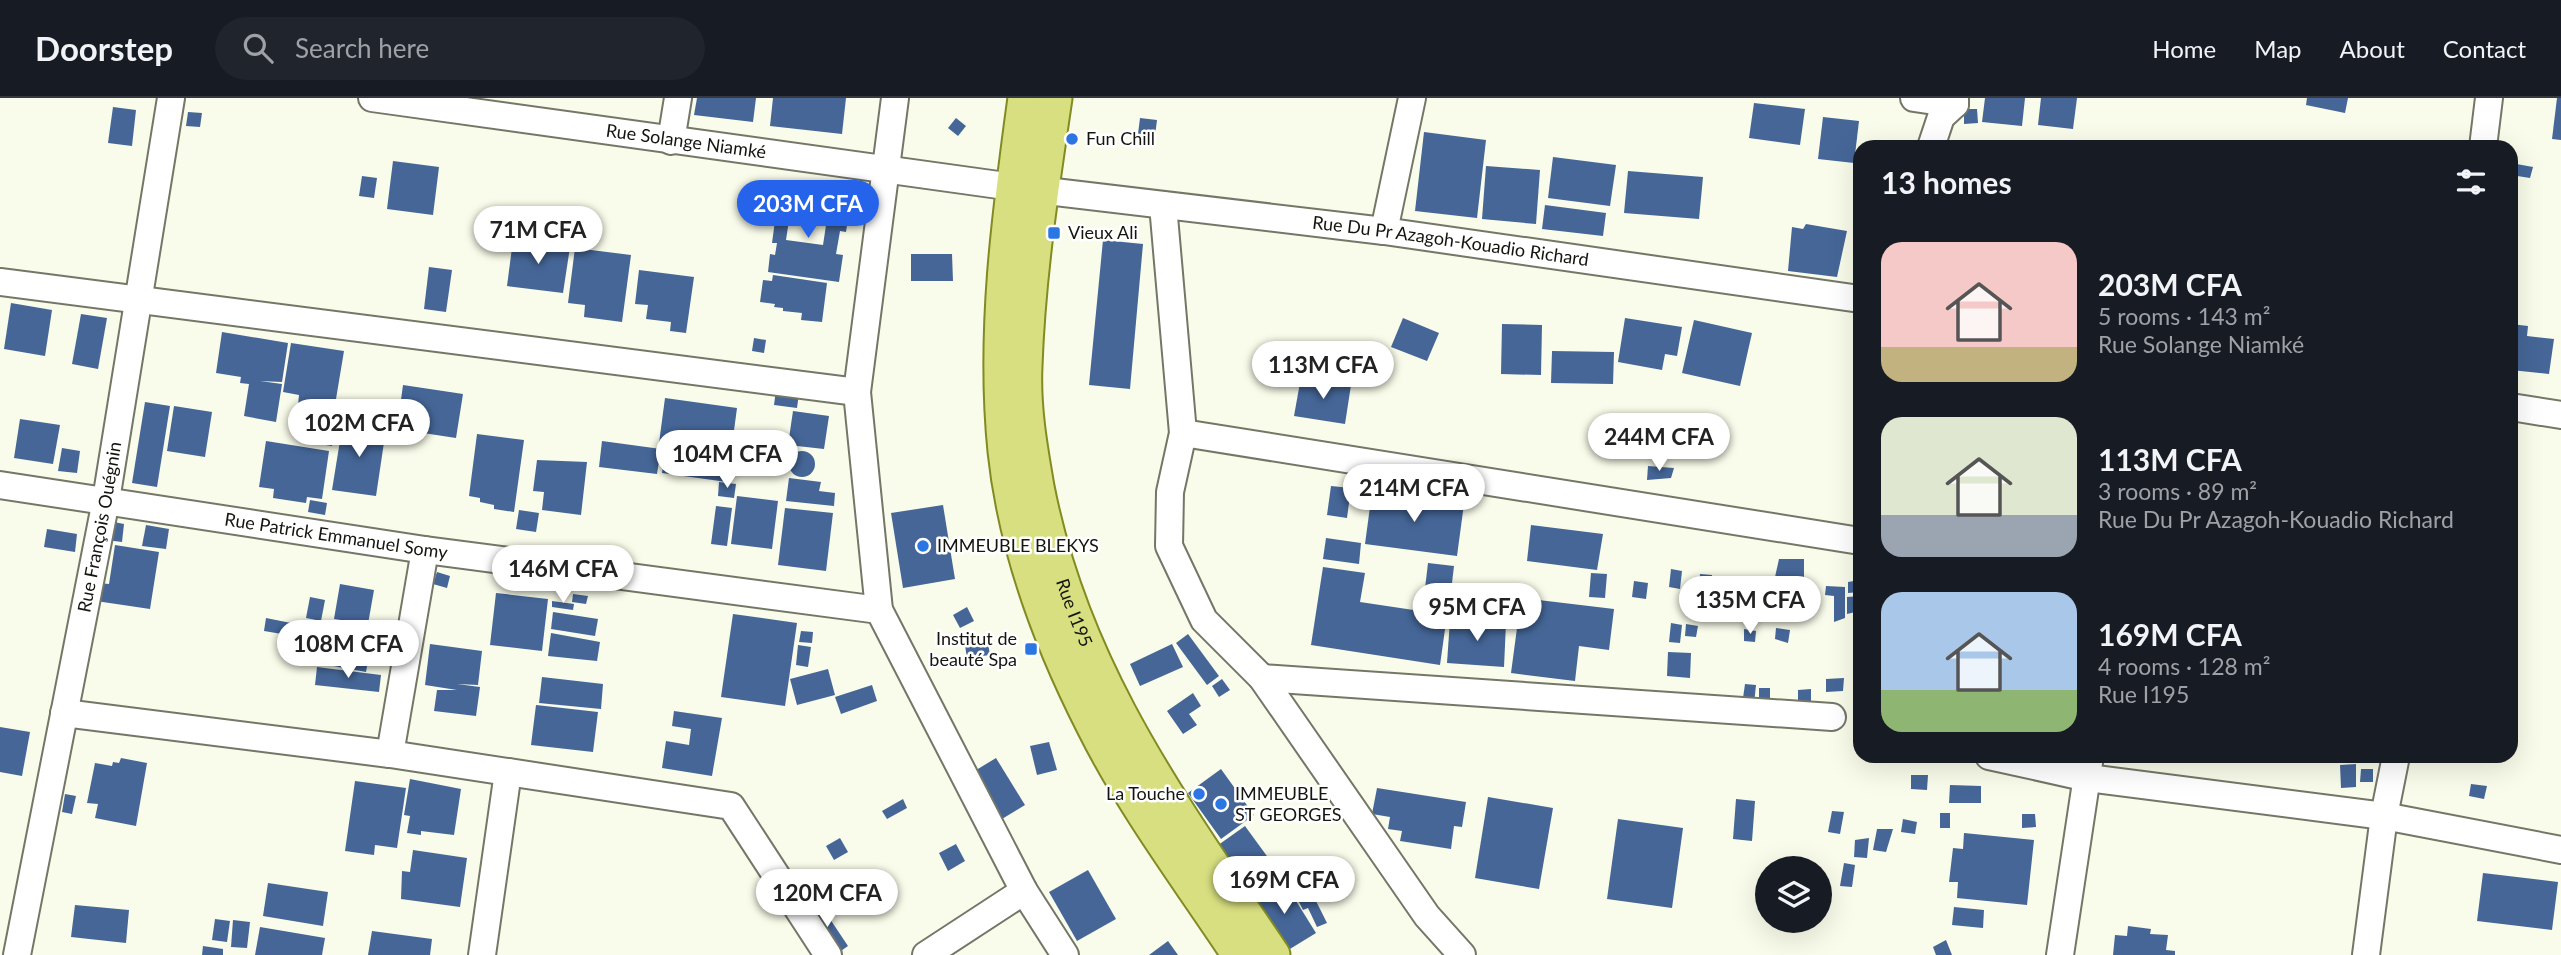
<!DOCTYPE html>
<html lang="en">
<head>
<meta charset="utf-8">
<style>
  body { margin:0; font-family:Lato,sans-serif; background:#20242c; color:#f1f3f6; height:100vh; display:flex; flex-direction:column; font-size:26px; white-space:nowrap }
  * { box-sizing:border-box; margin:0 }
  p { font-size:23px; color:#9ea1a6 }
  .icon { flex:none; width:38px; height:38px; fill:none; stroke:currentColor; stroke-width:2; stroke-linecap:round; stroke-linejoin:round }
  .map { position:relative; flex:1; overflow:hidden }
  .drawer { position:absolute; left:1853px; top:42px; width:665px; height:623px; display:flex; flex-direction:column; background:#171b24; border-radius:21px; box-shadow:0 7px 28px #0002 }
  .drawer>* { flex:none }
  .buttons { position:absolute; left:1755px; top:758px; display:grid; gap:14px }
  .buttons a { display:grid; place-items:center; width:77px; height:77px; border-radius:50%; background:#171b24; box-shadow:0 7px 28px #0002; font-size:35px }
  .price { position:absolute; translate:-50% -60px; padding:0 16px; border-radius:24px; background:#fff; color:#222; font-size:23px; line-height:46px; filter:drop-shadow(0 2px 4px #0008) }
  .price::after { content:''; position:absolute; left:50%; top:42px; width:21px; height:16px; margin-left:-10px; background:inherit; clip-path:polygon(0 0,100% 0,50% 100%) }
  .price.current { background:#2563eb; color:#fff }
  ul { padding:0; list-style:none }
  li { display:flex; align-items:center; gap:21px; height:175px; padding:0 28px }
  li span { display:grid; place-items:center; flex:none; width:196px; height:140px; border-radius:21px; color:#555 }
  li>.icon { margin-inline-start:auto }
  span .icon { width:84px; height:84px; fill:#fffc; stroke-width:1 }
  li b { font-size:30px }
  h2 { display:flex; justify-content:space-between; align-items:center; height:84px; padding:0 28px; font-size:30px }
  header { display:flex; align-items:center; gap:42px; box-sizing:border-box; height:98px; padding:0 35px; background:#171b24; border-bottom:2px solid #363941 }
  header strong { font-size:33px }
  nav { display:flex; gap:38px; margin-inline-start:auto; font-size:24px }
  .search { width:490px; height:63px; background:#20242c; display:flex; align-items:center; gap:18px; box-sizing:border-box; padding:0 24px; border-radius:38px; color:#9ea1a6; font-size:26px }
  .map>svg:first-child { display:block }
  .building { fill:#456697 }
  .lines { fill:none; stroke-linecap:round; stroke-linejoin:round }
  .minor-casing { stroke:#747667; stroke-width:30 }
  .major-casing { stroke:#828a22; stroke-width:37 }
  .minor { stroke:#fff; stroke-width:26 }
  .major { stroke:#d8df80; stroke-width:33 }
  .poi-dot { fill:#2b76e2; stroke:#fff; stroke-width:2.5 }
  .labels { text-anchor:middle; stroke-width:5; stroke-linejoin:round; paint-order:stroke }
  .poi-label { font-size:18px; fill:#14150f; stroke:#fff; text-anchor:start }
  .street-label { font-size:18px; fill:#14150f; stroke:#fff }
</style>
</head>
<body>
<header>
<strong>Doorstep</strong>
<div class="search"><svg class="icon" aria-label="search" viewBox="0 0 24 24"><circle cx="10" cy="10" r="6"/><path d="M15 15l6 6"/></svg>Search here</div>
<nav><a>Home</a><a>Map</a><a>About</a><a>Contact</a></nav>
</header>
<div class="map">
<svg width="2561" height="857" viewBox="0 0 2561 857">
  <rect width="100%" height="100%" fill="#f9fcea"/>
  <g class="building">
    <polygon points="697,0 756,0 753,24 694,17"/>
    <polygon points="773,0 846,0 842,36 770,28"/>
    <polygon points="1985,0 2025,0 2022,28 1982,24"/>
    <polygon points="2041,0 2077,0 2073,31 2038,27"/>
    <polygon points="2307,0 2348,0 2345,15 2306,7"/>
    <polygon points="2557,0 2561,0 2561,42 2552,41"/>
    <polygon points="1754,5 1805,11 1800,47 1749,40"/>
    <polygon points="113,9 136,12 132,48 108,45"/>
    <polygon points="1964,11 1977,11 1978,25 1964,26"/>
    <polygon points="188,14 202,15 200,29 186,28"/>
    <polygon points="1823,19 1859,23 1854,65 1818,61"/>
    <polygon points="956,20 966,28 958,38 948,30"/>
    <polygon points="1140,20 1157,22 1155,38 1138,36"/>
    <polygon points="1424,34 1486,42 1477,120 1415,113"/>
    <polygon points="1553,59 1616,67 1610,108 1548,100"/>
    <polygon points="393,63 439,69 433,117 387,111"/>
    <polygon points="2511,65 2533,69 2530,80 2511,77"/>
    <polygon points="1486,68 1540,72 1536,126 1482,121"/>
    <polygon points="1628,73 1703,79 1699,121 1624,115"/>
    <polygon points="362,78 377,80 374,100 359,98"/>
    <polygon points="779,93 821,99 819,113 791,109 786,142 823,147 830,101 845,103 845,107 850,107 846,134 840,133 836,156 843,157 839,184 768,174 770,156 775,157 777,145 772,145"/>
    <polygon points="1545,107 1606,115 1603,138 1542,131"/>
    <polygon points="1806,126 1847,133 1837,179 1788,173 1792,129 1803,131"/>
    <polygon points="513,142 570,149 563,195 507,188"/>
    <polygon points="1103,142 1143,146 1130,291 1089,287"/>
    <polygon points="575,150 631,157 622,224 584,219 585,207 568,205"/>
    <polygon points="911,156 952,156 953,183 911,183"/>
    <polygon points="429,169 452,172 446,214 424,211"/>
    <polygon points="639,172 694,179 686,235 670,233 671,224 646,221 648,207 635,206"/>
    <polygon points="773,177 827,185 822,224 801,222 802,215 783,213 783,210 774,209 775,206 760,204 763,182 772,183"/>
    <polygon points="11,205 52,212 45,258 4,251"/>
    <polygon points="81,216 107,220 98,271 72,266"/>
    <polygon points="1403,220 1439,235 1427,263 1391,249"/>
    <polygon points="1625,220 1682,229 1677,258 1665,256 1662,272 1618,264"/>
    <polygon points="1694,222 1752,235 1740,288 1682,275"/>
    <polygon points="1502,226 1542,227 1541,277 1501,276"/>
    <polygon points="2511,226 2528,228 2527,238 2554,241 2549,276 2511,272"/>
    <polygon points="222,234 288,245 282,284 260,283 282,286 276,324 244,318 249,286 240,285 241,279 216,275"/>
    <polygon points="754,240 766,242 764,255 752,253"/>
    <polygon points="291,245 344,253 334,313 298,307 299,297 283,294"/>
    <polygon points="1552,253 1614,254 1613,286 1551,285"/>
    <polygon points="1301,279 1351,287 1345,326 1294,318"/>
    <polygon points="403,287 463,296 456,340 397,331"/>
    <polygon points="776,292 799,295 797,310 774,307"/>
    <polygon points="665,300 737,310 731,355 659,345"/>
    <polygon points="145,304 170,308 157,389 132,385"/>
    <polygon points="174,308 212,314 205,359 167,353"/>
    <polygon points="793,313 829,318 824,351 788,347"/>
    <polygon points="20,321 60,327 53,366 14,360"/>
    <polygon points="343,324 386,331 376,398 332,392"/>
    <polygon points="316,327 335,330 332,348 313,345"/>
    <polygon points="477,336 524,342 514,414 494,411 494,407 480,404 480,400 469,398"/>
    <polygon points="266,343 329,353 322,401 307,399 306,405 273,400 274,391 259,389"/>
    <polygon points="602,343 661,351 657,376 599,369"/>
    <polygon points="666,349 731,358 727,384 662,375"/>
    <polygon points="62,350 80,353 77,375 58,373"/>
    <circle cx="802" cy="366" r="13"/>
    <polygon points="537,362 587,364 581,417 542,412 544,394 533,393"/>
    <polygon points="1648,368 1674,370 1671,380 1647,382"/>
    <polygon points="789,380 821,384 819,393 835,395 834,408 786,403"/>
    <polygon points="719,384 736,386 734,400 718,398"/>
    <polygon points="1331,388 1351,390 1347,420 1327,417"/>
    <polygon points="1372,394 1464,406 1457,458 1365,446"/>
    <polygon points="737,398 778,403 772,451 731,446"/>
    <polygon points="310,402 327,405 325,417 308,414"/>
    <polygon points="943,407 955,481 903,490 891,415"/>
    <polygon points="716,408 732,410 727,448 711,446"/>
    <polygon points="785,410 833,415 826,473 778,467"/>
    <polygon points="519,412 539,415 536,434 516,431"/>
    <polygon points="109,423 124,426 122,444 106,442"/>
    <polygon points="146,427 169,431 166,451 142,448"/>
    <polygon points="1531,427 1603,436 1597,472 1527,463"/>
    <polygon points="47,431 77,436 75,454 44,449"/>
    <polygon points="1326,440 1361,445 1359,466 1323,461"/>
    <polygon points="115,447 159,454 150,511 96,503 99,485 109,486"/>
    <polygon points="1779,461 1804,461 1804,480 1775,479"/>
    <polygon points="1428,465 1454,468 1450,502 1424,499"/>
    <polygon points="1323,469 1365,475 1360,504 1447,517 1440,567 1311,547"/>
    <polygon points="1671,471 1682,473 1680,491 1669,489"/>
    <polygon points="437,474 450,478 447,490 433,486"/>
    <polygon points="1591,475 1607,476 1605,500 1589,499"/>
    <polygon points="1700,476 1712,477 1711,492 1699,491"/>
    <polygon points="1860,482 1860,494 1848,495 1848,484"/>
    <polygon points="1634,483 1648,485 1646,501 1632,499"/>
    <polygon points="340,486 374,492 368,526 334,521"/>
    <polygon points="1826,488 1845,489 1845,520 1834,524 1834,498 1825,497"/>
    <polygon points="496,495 548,501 542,553 490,547"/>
    <polygon points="573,496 588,498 586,506 572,504"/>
    <polygon points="1765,498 1764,521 1751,520 1752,499"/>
    <polygon points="1860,498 1860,513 1847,516 1847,499"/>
    <polygon points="310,499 325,502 321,523 306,520"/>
    <polygon points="1521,500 1614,511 1609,552 1579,548 1575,583 1511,575"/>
    <polygon points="552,503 574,506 573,512 552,509"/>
    <polygon points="967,509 974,523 960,530 953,517"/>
    <polygon points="553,514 598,521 595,538 551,531"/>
    <polygon points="733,516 797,525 785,608 721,599"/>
    <polygon points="266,520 291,525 288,537 264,533"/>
    <polygon points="1450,522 1506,525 1504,569 1447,565"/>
    <polygon points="1671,525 1682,527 1680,545 1669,544"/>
    <polygon points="1686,526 1698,528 1696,539 1685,538"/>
    <polygon points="1776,530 1790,532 1788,545 1775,541"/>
    <polygon points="1744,531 1756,533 1755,544 1744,543"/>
    <polygon points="323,532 372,541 366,574 323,566 325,553 320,552"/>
    <polygon points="801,533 813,534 812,545 799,544"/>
    <polygon points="551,535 600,544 597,563 548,558"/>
    <polygon points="1188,536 1219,578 1207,587 1176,545"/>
    <polygon points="987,539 990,557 967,560 964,541"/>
    <polygon points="430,546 482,553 478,587 457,586 480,589 476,618 434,613 437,592 457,592 425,587"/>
    <polygon points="1172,546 1183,569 1140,588 1130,566"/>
    <polygon points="798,547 811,549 808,569 796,567"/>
    <polygon points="1668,554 1691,555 1690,580 1667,578"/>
    <polygon points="317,569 381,577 379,594 315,587"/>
    <polygon points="828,571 835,597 797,607 790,581"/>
    <polygon points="542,579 603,586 601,611 539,605"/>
    <polygon points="1844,580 1843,593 1826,594 1826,581"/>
    <polygon points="1222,581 1230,592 1219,599 1212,588"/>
    <polygon points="1745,586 1756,587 1754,606 1742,607"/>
    <polygon points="872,587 877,603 841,616 835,599"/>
    <polygon points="1759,590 1770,590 1770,604 1759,606"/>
    <polygon points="1811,591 1811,604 1798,604 1798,592"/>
    <polygon points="1193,595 1201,608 1189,616 1197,627 1183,636 1167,613"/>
    <polygon points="536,607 598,614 593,654 531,647"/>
    <polygon points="674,613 722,620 712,678 662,670 666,643 689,647 691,631 672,628"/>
    <polygon points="0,629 30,634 22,678 0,674"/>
    <polygon points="1049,644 1057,672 1037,677 1030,648"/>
    <polygon points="121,660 147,665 136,728 95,720 98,706 87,705 95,665 112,668 113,664 119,665"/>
    <polygon points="996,660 1025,707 997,724 968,677"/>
    <polygon points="2356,666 2356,689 2341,690 2340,667"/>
    <polygon points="1221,671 1254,717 1221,741 1188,695"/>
    <polygon points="2361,671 2373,671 2373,684 2360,684"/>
    <polygon points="1911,677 1928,677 1927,692 1911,691"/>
    <polygon points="410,681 461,691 454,737 421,733 421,737 407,735 410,718 404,717"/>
    <polygon points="355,683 406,690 397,750 375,747 374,757 345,753"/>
    <polygon points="2471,686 2487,688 2484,701 2469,698"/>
    <polygon points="1950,687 1981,688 1981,705 1949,705"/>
    <polygon points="1377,690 1466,704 1462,729 1454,728 1451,751 1400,743 1402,733 1388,731 1390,719 1372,716"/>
    <polygon points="65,696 76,698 72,716 62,714"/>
    <polygon points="1488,699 1553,710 1539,791 1475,780"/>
    <polygon points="903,701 907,710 887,721 882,713"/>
    <polygon points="1736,701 1755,703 1752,743 1733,741"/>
    <polygon points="1832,713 1844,714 1840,736 1828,734"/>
    <rect x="1940" y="715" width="10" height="15"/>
    <polygon points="2022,716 2035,716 2036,729 2022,730"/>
    <polygon points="1618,721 1683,730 1672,810 1607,801"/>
    <polygon points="1903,721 1917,724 1915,736 1901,734"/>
    <polygon points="1245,728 1280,776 1249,798 1214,750"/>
    <polygon points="1877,731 1893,731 1886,754 1873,752"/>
    <polygon points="1964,735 2034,742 2027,807 1957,800 1958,784 1949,784 1953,750 1963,751"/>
    <polygon points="840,740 848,754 834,762 826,748"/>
    <polygon points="1869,740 1867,760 1854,759 1855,742"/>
    <polygon points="956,746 965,763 948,773 939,755"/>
    <polygon points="413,752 467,760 460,809 401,801 402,773 410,774"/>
    <polygon points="1844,765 1855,767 1852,789 1840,788"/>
    <polygon points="1088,772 1116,821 1077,843 1049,794"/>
    <polygon points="2483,775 2558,784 2552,832 2477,823"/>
    <polygon points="1283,782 1316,835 1285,854 1252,801"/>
    <polygon points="268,785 328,794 323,828 263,818"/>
    <polygon points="1312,795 1327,825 1317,829 1308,810 1303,812 1298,802"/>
    <polygon points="820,806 848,848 835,857 806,815"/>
    <polygon points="75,807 129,812 126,845 71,839"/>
    <polygon points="1954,809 1984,812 1983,830 1952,827"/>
    <polygon points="215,821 230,823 227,844 212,842"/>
    <polygon points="233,822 250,824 247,850 231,849"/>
    <polygon points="2128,828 2151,831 2150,836 2168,837 2166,852 2175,853 2175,857 2113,857 2115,837 2127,838"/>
    <polygon points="260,829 325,840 322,857 255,857"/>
    <polygon points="372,833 432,841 430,857 368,857"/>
    <polygon points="1946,842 1952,857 1936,857 1933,849"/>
    <polygon points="1168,843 1178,857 1149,857"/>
    <polygon points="203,848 223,851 223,857 202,857"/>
  </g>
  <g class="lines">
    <defs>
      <g id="minor">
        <path id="s1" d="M372 0 1013 89 1384 133 1860 201"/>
        <polyline points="895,0 857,294 879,512 1024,793 1065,857"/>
        <polyline points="1914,0 1955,6"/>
        <polyline points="671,43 678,0"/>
        <polyline points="1931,49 1941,19 1955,6 1955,0"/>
        <polyline points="2483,49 2489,0"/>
        <polyline points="1163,107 1183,335 1170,394 1169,448 1204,522 1262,580 1427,818 1462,857"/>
        <polyline points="1384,133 1412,0"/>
        <polyline points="0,184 857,294"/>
        <polyline points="2511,309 2561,317"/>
        <polyline points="1183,335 1860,443"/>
        <path id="s2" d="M0 387 425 452 879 512"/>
        <polyline points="1262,580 1832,619"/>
        <polyline points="64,615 390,656 731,708 828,857"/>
        <polyline points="390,656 425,452"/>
        <polyline points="1989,658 2088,680 2384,718 2561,752"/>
        <path id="s3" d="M17 857 106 402 171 0"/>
        <polyline points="482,857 508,674"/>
        <polyline points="926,857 1024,793"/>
        <polyline points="2060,857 2090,658"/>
        <polyline points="2366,857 2384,718 2396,658"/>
      </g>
      <g id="major">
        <path d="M1025 0C1009 117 993 236 1005 353 1015 448 1051 545 1094 629 1134 709 1190 783 1239 857"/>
        <path id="s4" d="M1055 0C1042 88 1028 179 1025 268 1023 308 1030 349 1037 389 1073 573 1171 705 1273 857"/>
      </g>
    </defs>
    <use href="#minor" class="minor-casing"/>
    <use href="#major" class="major-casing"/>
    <use href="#minor" class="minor"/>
    <use href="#major" class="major"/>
  </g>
  <g class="poi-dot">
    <circle cx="1072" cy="41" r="7"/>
    <rect x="1047" y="128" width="14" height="14" rx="3.5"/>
    <circle cx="923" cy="448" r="7"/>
    <rect x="1024" y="544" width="14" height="14" rx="3.5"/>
    <circle cx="1199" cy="696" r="7"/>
    <circle cx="1221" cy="706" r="7"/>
  </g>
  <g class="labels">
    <g class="poi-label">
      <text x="1086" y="47">Fun Chill</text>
      <text x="1068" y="141">Vieux Ali</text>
      <text x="937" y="454">IMMEUBLE BLEKYS</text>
      <text x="1017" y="547" text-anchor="end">Institut de<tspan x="1017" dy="21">beauté Spa</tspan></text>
      <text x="1185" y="702" text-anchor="end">La Touche</text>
      <text x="1235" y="702">IMMEUBLE<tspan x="1235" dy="21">ST GEORGES</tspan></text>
    </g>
    <g class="street-label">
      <text dy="6" stroke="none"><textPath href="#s1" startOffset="317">Rue Solange Niamké</textPath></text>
      <text dy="6" stroke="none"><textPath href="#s1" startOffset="1088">Rue Du Pr Azagoh-Kouadio Richard</textPath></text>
      <text dy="6" stroke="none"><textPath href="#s3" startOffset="436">Rue François Ouégnin</textPath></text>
      <text dy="6" stroke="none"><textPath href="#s2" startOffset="340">Rue Patrick Emmanuel Somy</textPath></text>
      <text dy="6" stroke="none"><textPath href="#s4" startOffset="523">Rue I195</textPath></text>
    </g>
  </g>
</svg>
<div class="buttons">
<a><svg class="icon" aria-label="layers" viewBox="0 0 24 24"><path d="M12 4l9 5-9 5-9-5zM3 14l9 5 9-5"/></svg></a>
</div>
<b class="price current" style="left:808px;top:142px">203M CFA</b>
<b class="price" style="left:538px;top:168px">71M CFA</b>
<b class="price" style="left:1323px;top:303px">113M CFA</b>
<b class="price" style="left:359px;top:361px">102M CFA</b>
<b class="price" style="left:1659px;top:375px">244M CFA</b>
<b class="price" style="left:727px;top:392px">104M CFA</b>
<b class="price" style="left:1414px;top:426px">214M CFA</b>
<b class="price" style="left:563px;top:507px">146M CFA</b>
<b class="price" style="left:1750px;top:538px">135M CFA</b>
<b class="price" style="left:1477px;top:545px">95M CFA</b>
<b class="price" style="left:348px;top:582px">108M CFA</b>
<b class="price" style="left:1284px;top:818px">169M CFA</b>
<b class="price" style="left:827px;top:831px">120M CFA</b>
<section class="drawer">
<h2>13 homes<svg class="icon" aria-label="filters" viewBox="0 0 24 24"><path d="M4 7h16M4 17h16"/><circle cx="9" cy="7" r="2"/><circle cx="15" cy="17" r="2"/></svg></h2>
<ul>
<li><span style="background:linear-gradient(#f6c9c9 75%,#c2b280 0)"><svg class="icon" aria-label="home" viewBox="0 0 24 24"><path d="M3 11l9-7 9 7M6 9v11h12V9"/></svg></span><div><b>203M CFA</b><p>5 rooms · 143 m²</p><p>Rue Solange Niamké</p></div></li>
<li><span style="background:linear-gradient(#dfe7d0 70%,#9aa5b1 0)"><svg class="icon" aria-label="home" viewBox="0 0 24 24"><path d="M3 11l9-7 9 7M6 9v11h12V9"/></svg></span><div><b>113M CFA</b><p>3 rooms · 89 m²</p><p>Rue Du Pr Azagoh-Kouadio Richard</p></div></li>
<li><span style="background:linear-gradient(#a9c7e8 70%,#8fb573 0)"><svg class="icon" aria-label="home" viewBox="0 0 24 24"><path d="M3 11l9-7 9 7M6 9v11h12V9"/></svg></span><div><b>169M CFA</b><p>4 rooms · 128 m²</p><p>Rue I195</p></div></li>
</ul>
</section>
</div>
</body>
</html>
